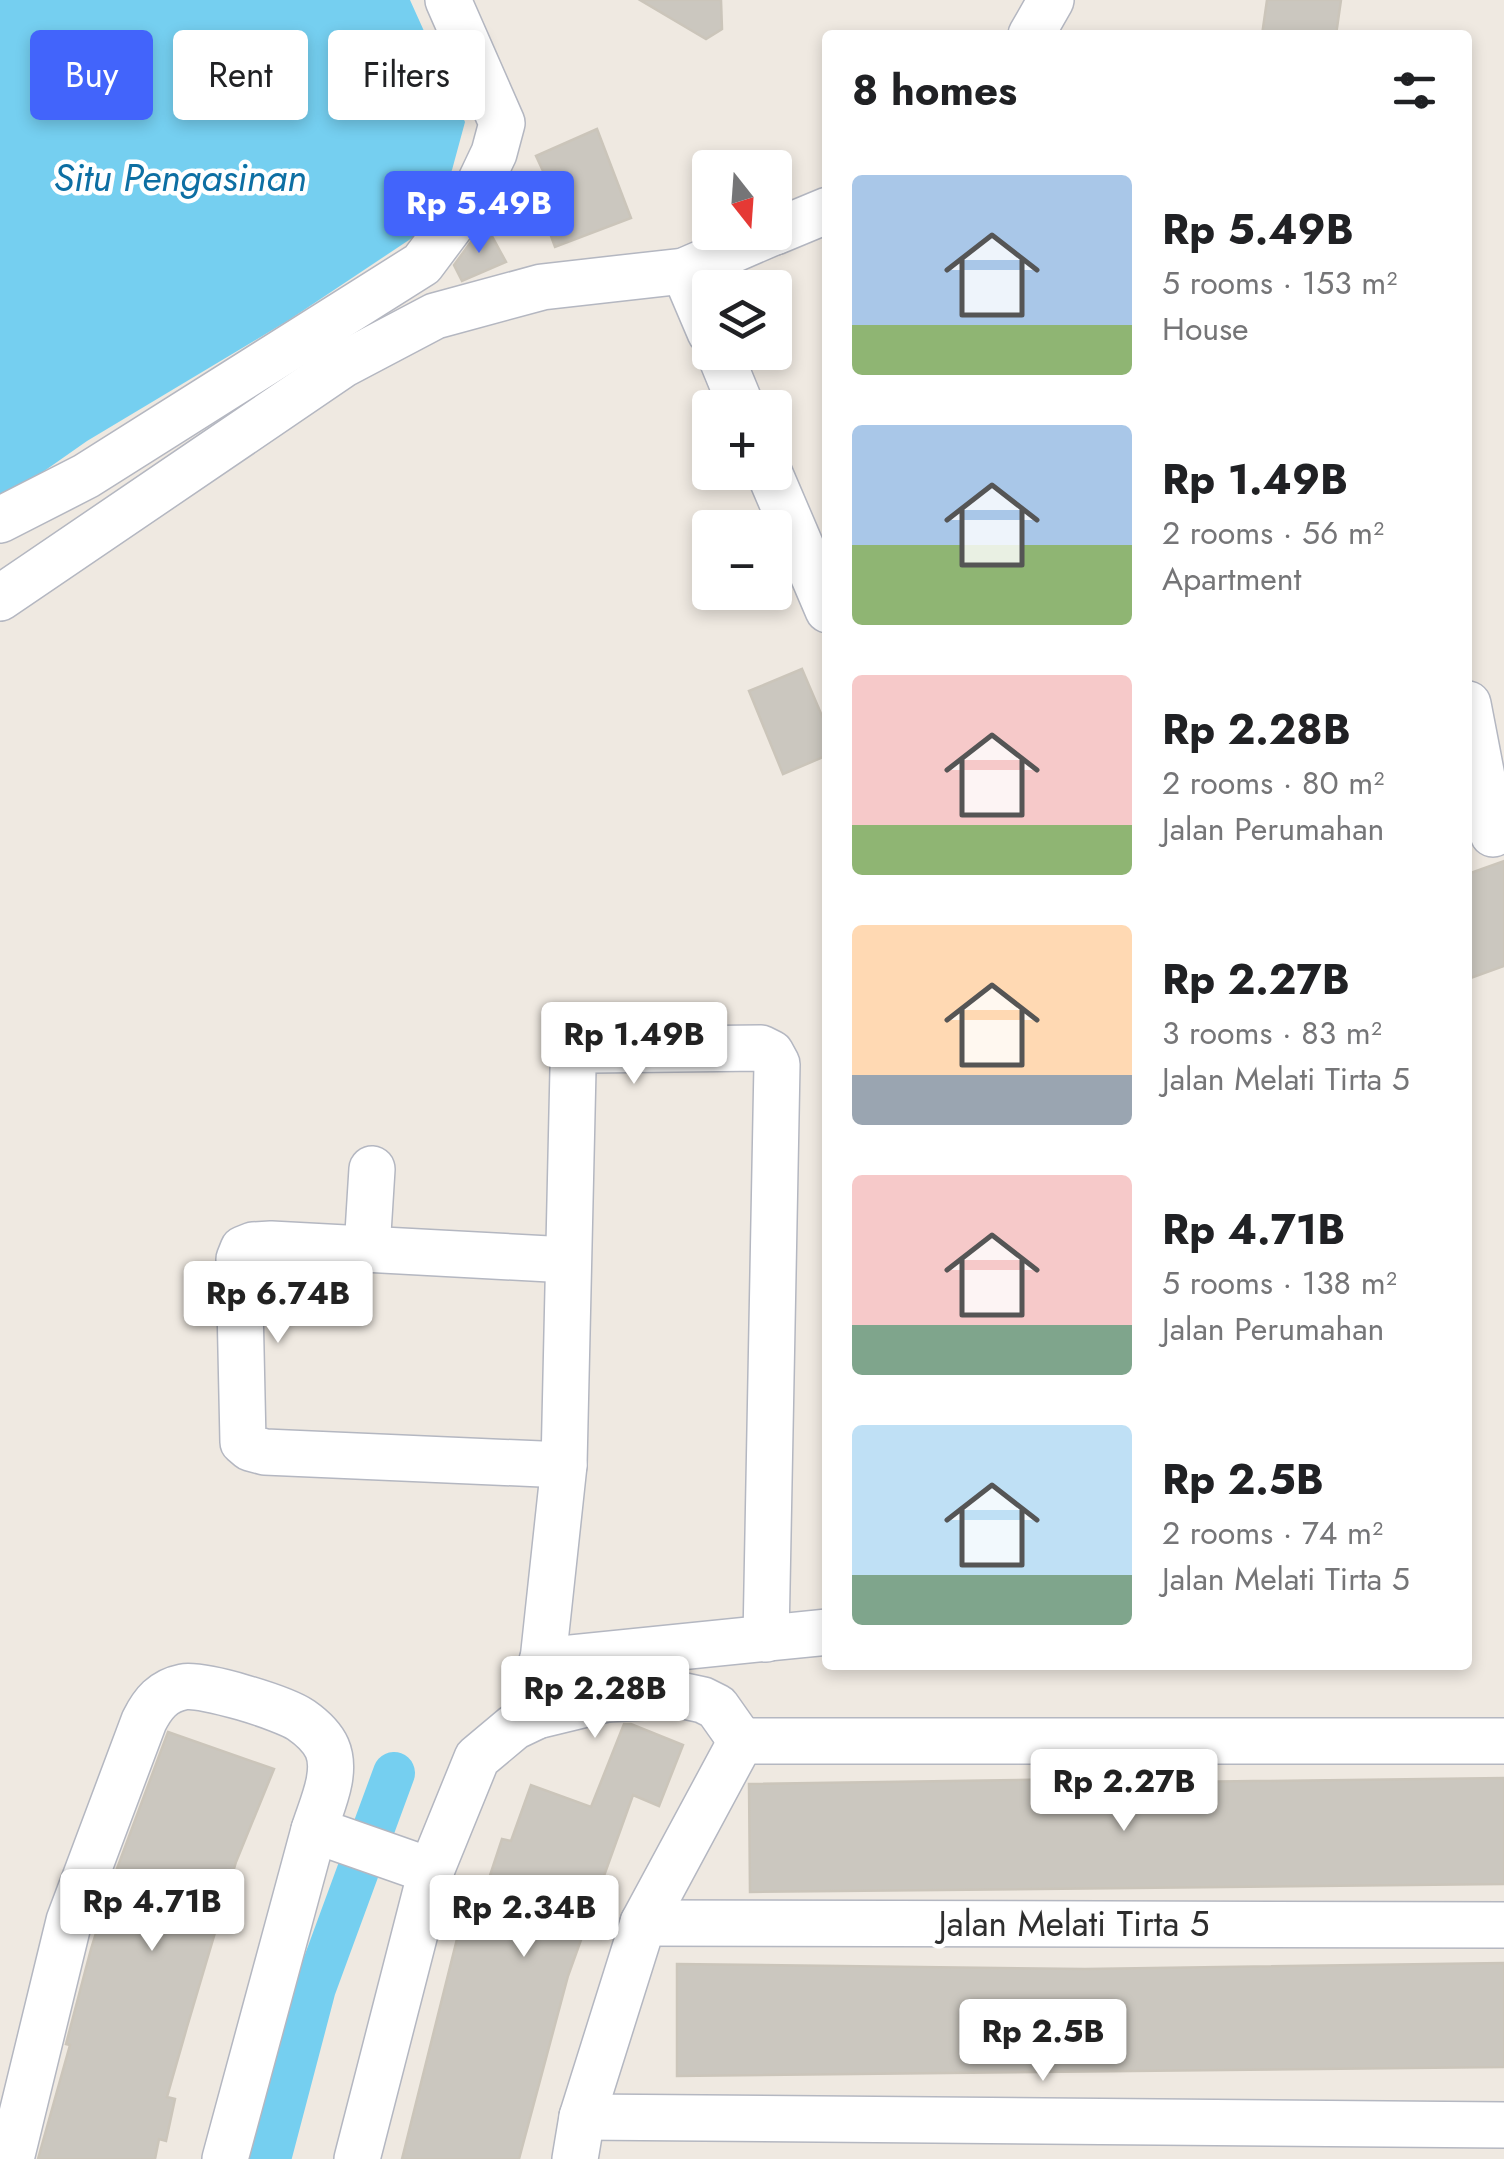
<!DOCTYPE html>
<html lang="en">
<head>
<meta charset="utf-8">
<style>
  body { margin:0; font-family:Jost,sans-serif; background:#f6f6f6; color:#202124; height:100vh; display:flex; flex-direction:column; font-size:38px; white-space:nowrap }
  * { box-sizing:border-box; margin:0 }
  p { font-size:32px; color:#757577 }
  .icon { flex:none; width:55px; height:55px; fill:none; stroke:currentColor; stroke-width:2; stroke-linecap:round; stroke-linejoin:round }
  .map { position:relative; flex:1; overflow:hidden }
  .side { position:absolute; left:822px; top:30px; width:650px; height:1640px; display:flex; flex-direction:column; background:#fff; border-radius:10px; box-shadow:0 5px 15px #0003 }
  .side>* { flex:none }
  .guide { position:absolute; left:30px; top:30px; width:642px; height:90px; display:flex; gap:20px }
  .needle { width:65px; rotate:163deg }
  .buttons { position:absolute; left:692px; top:150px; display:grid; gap:20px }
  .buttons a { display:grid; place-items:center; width:100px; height:100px; border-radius:10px; background:#fff; box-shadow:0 5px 15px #0003; font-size:50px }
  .price { position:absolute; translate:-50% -85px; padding:0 22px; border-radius:10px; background:#fff; color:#222; font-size:32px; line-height:65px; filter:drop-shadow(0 2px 5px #0008) }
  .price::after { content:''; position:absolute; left:50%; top:60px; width:30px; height:22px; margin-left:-15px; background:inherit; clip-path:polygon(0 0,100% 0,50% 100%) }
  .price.current { background:#4264fb; color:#fff }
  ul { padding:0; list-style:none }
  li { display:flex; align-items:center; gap:30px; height:250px; padding:0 30px }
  li span { display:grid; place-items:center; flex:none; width:280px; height:200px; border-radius:10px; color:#555 }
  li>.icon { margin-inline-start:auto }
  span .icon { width:120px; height:120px; fill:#fffc; stroke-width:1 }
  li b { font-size:42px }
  h2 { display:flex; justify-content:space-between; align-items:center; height:120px; padding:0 30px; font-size:42px }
  .pill { padding:0 35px; border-radius:10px; background:#fff; box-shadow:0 5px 15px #0003; font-size:35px; line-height:90px }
  .pill.current { background:#4264fb; color:#fff }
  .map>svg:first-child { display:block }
  .water { fill:#75cff0 }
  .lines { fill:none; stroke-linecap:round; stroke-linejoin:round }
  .canal { stroke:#75cff0; stroke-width:42 }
  .building { fill:#cbc7bf; stroke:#cbc5ba; stroke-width:2.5 }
  .minor-casing { stroke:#b4b7c1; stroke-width:48 }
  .minor { stroke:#fff; stroke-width:45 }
  .labels { text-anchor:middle; stroke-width:9; stroke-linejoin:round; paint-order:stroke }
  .street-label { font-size:35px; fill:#2e2e2e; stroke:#fff }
  .water-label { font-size:38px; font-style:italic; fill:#0d6fa3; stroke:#fff }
</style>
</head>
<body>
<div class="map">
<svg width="1504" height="2159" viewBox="0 0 1504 2159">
  <rect width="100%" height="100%" fill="#efe9e1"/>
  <polygon class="water" points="0,0 410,0 465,122 452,170 421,232 289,320 87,441 0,502"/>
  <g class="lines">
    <polyline class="canal" points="270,2159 315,1988 394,1773"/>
  </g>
  <g class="building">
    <polygon points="640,0 721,0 722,29 706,39"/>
    <polygon points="1267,0 1341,0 1336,35 1262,35"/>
    <polygon points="597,129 631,218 555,247 534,190 549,184 536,156"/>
    <polygon points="487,227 506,262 462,281 454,265 479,231"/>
    <polygon points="802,669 828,730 828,755 783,774 749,691"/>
    <polygon points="1504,861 1504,966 1468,979 1468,874"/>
    <polygon points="624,1724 631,1724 683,1745 659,1806 633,1795 568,1976 519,2159 402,2159 460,1927 472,1930 502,1839 511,1841 531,1785 591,1807"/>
    <polygon points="168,1732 274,1769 236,1862 187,2027 167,2097 175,2099 166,2141 159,2139 155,2159 38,2159 70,2045 66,2044 91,1949 112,1882"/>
    <polygon points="1141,1778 1181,1778 1181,1782 1504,1778 1504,1884 750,1892 749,1784"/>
    <polygon points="1504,1963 1504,2067 677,2076 677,1964 1085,1969"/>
  </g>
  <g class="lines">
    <defs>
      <g id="minor">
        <polyline points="1031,35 1051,0"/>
        <polyline points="775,232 828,210"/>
        <polyline points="684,271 710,332"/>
        <polyline points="719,352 742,408"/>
        <polyline points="769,472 828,610"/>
        <polyline points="0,520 86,476 422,264 475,193 494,153 502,123 448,0"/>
        <polyline points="0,598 344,364 435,316 542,287 684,271 774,232"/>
        <polyline points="1468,704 1493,834"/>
        <polyline points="367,1249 372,1169"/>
        <polyline points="564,1465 265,1452 250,1448 243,1442 239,1259 243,1249 253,1245 271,1244 568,1260"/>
        <polyline points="542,1661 828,1632"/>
        <polyline points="537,1716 564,1465 573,1069 577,1056 590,1050 761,1048 771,1053 777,1064 766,1639"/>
        <polyline points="741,1741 1504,1741"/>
        <polyline points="643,1923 1504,1925"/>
        <polyline points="582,2117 1504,2125"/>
        <path d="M11 2159 69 1921 144 1721C153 1703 163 1691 183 1687 203 1683 283 1708 301 1720 311 1727 322 1737 327 1748 338 1773 321 1807 314 1830L431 1871"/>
        <polyline points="225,2159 314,1830"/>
        <polyline points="357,2159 431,1871 477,1758 514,1727 537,1716 607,1699 680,1695 703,1700 717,1707 741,1741"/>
        <polyline points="575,2159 582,2117 643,1923 741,1741"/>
      </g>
    </defs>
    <use href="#minor" class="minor-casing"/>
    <use href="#minor" class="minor"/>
  </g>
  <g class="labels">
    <g class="street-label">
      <text x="1074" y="1936">Jalan Melati Tirta 5</text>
    </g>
    <g class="water-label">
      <text x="180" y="191">Situ Pengasinan</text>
    </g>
  </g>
</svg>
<div class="buttons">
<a><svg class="needle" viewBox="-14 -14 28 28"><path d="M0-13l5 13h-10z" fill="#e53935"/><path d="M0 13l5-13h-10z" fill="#757577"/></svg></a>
<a><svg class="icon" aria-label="layers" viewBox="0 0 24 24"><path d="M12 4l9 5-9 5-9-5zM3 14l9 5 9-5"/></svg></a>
<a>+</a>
<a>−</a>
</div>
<b class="price current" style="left:479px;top:256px">Rp 5.49B</b>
<b class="price" style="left:634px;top:1087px">Rp 1.49B</b>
<b class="price" style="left:278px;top:1346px">Rp 6.74B</b>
<b class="price" style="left:595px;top:1741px">Rp 2.28B</b>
<b class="price" style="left:1124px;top:1834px">Rp 2.27B</b>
<b class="price" style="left:152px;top:1954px">Rp 4.71B</b>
<b class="price" style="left:524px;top:1960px">Rp 2.34B</b>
<b class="price" style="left:1043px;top:2084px">Rp 2.5B</b>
<div class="guide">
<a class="pill current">Buy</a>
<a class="pill">Rent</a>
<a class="pill">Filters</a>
</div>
<section class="side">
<h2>8 homes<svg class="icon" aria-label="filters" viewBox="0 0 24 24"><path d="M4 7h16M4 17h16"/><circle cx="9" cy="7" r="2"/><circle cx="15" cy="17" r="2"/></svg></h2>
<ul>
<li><span style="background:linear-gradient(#a9c7e8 75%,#8fb573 0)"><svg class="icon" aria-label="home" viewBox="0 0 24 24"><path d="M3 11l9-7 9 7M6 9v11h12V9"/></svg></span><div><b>Rp 5.49B</b><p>5 rooms · 153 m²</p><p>House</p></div></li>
<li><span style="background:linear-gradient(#a9c7e8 60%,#8fb573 0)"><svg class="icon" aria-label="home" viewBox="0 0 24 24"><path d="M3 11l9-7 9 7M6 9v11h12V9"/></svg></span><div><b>Rp 1.49B</b><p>2 rooms · 56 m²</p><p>Apartment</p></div></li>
<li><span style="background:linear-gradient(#f6c9c9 75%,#8fb573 0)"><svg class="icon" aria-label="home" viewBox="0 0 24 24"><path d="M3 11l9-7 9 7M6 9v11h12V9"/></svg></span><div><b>Rp 2.28B</b><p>2 rooms · 80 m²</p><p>Jalan Perumahan</p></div></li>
<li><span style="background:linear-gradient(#ffd9b3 75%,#9aa5b1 0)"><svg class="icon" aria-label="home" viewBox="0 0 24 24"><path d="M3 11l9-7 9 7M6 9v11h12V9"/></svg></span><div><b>Rp 2.27B</b><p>3 rooms · 83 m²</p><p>Jalan Melati Tirta 5</p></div></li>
<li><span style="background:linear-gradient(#f6c9c9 75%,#7fa58c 0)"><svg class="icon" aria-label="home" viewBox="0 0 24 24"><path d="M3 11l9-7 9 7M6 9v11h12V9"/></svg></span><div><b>Rp 4.71B</b><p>5 rooms · 138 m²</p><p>Jalan Perumahan</p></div></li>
<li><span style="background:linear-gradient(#bfe0f5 75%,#7fa58c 0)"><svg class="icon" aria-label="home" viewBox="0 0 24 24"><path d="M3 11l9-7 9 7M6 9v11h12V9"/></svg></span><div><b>Rp 2.5B</b><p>2 rooms · 74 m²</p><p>Jalan Melati Tirta 5</p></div></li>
</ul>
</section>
</div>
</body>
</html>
